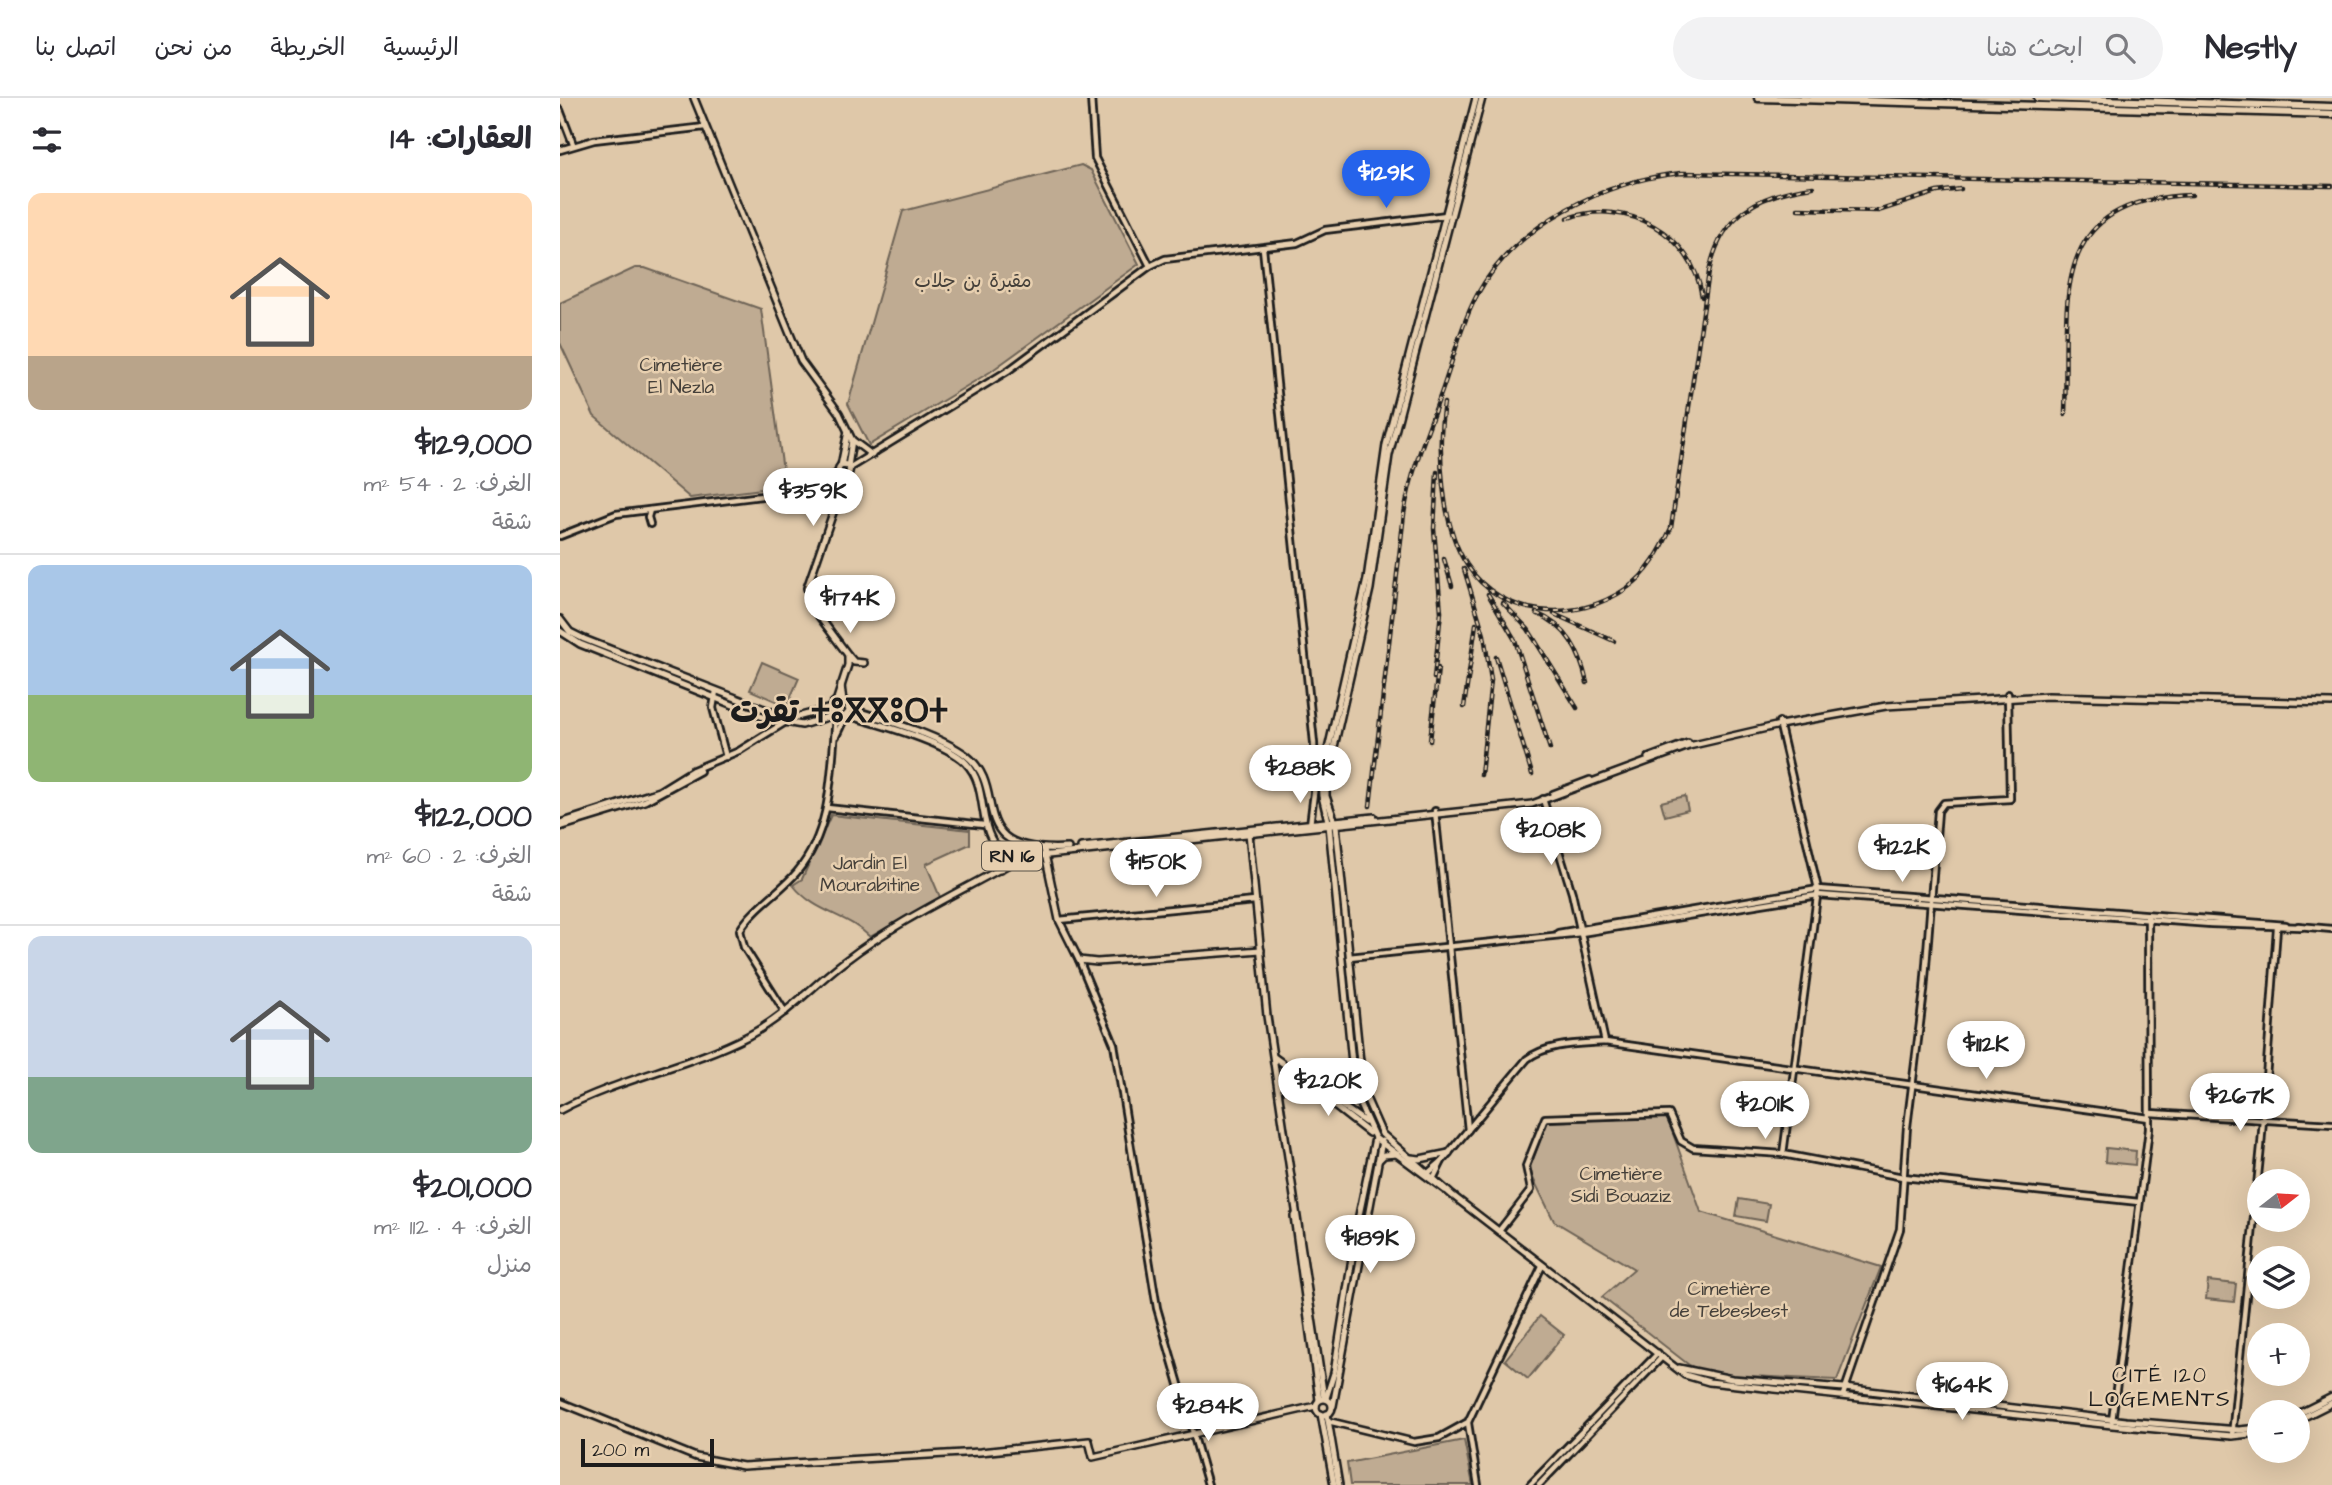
<!DOCTYPE html>
<html lang="ar">
<head>
<meta charset="utf-8">
<style>
  body { margin:0; font-family:"Architects Daughter","Playpen Sans Arabic","Noto Sans Tifinagh",sans-serif; background:#f2f2f3; color:#2b2b33; direction:rtl; height:100vh; display:flex; flex-direction:column; font-size:26px; white-space:nowrap }
  * { box-sizing:border-box; margin:0 }
  p { font-size:23px; color:#7c7c81 }
  .icon { flex:none; width:38px; height:38px; fill:none; stroke:currentColor; stroke-width:2; stroke-linecap:round; stroke-linejoin:round }
  .map { position:relative; flex:1; overflow:hidden; direction:ltr }
  .side { display:flex; flex-direction:column; background:#fff; width:560px }
  .side>* { flex:none }
  .needle { width:46px; rotate:73deg }
  .buttons { position:absolute; left:1687px; top:1071px; display:grid; gap:14px }
  .buttons a { display:grid; place-items:center; width:63px; height:63px; border-radius:50%; background:#fff; box-shadow:0 7px 28px #0002; font-size:35px }
  .scale { position:absolute; left:21px; bottom:18px; width:133px; box-sizing:border-box; padding-left:7px; border:4px solid #1c1c1c; border-top:0; font-size:19px; line-height:24px; white-space:nowrap; color:#1c1c1c; -webkit-text-stroke:5px #e7cfaf; paint-order:stroke }
  .price { position:absolute; translate:-50% -60px; padding:0 16px; border-radius:24px; background:#fff; color:#222; font-size:23px; line-height:46px; filter:drop-shadow(0 2px 4px #0008) }
  .price::after { content:''; position:absolute; left:50%; top:42px; width:21px; height:16px; margin-left:-10px; background:inherit; clip-path:polygon(0 0,100% 0,50% 100%) }
  .price.selected { background:#2563eb; color:#fff }
  ul { padding:0; list-style:none }
  li { display:grid; align-content:center; gap:14px; height:371px; padding:0 28px }
  li+li { border-top:2px solid #e1e1e2 }
  li span { display:grid; place-items:center; height:217px; border-radius:14px; color:#555 }
  li>.icon { margin-inline-start:auto }
  span .icon { width:126px; height:126px; fill:#fffc; stroke-width:1 }
  li b { font-size:30px }
  h2 { display:flex; justify-content:space-between; align-items:center; height:84px; padding:0 28px; font-size:30px }
  header { display:flex; align-items:center; gap:42px; box-sizing:border-box; height:98px; padding:0 35px; background:#fff; border-bottom:2px solid #e1e1e2 }
  header strong { font-size:33px }
  nav { display:flex; gap:38px; margin-inline-start:auto; font-size:24px }
  .search { width:490px; height:63px; background:#f2f2f3; display:flex; align-items:center; gap:18px; box-sizing:border-box; padding:0 24px; border-radius:38px; color:#7c7c81; font-size:26px }
  main { display:flex; flex:1; min-height:0 }
  .map>svg:first-child { display:block }
  .green { fill:#bfab92; stroke:#6e6457; stroke-width:2 }
  .lines { fill:none; stroke-linecap:round; stroke-linejoin:round }
  .tertiary-casing { stroke:#1c1c1c; stroke-width:10 }
  .secondary-casing { stroke:#1c1c1c; stroke-width:10 }
  .primary-casing { stroke:#1c1c1c; stroke-width:10 }
  .trunk-casing { stroke:#1c1c1c; stroke-width:11 }
  .tertiary { stroke:#e7cfaf; stroke-width:4.5 }
  .secondary { stroke:#e7cfaf; stroke-width:5 }
  .primary { stroke:#e7cfaf; stroke-width:5 }
  .trunk { stroke:#e7cfaf; stroke-width:6 }
  .rail-casing { stroke:#1c1c1c; stroke-width:4.5 }
  .rail { stroke:#e7cfaf; stroke-width:2; stroke-dasharray:5; stroke-linecap:butt }
  .labels { text-anchor:middle; stroke-width:5; stroke-linejoin:round; paint-order:stroke }
  .shield { fill:#e7cfaf; stroke:#595248; stroke-width:2 }
  .shield-label { font-size:18px; font-weight:bold; fill:#1c1c1c }
  .park-label { font-size:19px; fill:#45403a; stroke:#e7cfaf }
  .neighbourhood-label { font-size:21px; letter-spacing:2px; fill:#1c1c1c; stroke:#e7cfaf }
  .town-label { font-size:33px; font-weight:bold; fill:#1c1c1c; stroke:#e7cfaf }
</style>
</head>
<body>
<header>
<strong>Nestly</strong>
<div class="search"><svg class="icon" aria-label="search" viewBox="0 0 24 24"><circle cx="10" cy="10" r="6"/><path d="M15 15l6 6"/></svg>ابحث هنا</div>
<nav><a>الرئيسية</a><a>الخريطة</a><a>من نحن</a><a>اتصل بنا</a></nav>
</header>
<main>
<div class="map">
<svg width="1772" height="1387" viewBox="0 0 1772 1387">
  <rect width="100%" height="100%" fill="#dfc8a9"/>
  <filter id="ink" filterUnits="userSpaceOnUse"><feTurbulence type="fractalNoise" baseFrequency=".0143" numOctaves="2"/><feDisplacementMap in="SourceGraphic" scale="14" xChannelSelector="R" yChannelSelector="G"/><feConvolveMatrix kernelMatrix="1 2 1 2 8 2 1 2 1" color-interpolation-filters="sRGB"/></filter>
  <g filter="url(#ink)">
    <g class="green">
      <polygon points="521,67 531,72 579,166 430,274 309,347 288,306 343,113"/>
      <polygon points="75,170 85,170 201,211 225,388 130,400 34,318 0,245 0,205"/>
      <polygon points="202,564 239,580 227,608 190,592"/>
      <polygon points="1125,698 1128,712 1105,718 1101,704"/>
      <path d="M271 717 410 732V746L366 766 380 799 310 839C286 815 256 816 233 787L242 781Z"/>
      <polygon points="1107,1019 1141,1114 1321,1169 1277,1282 1147,1276 1129,1267 1042,1199 1074,1171 994,1123 969,1072 987,1024"/>
      <polygon points="1546,1050 1576,1053 1575,1067 1545,1064"/>
      <polygon points="1179,1101 1209,1106 1206,1123 1176,1118"/>
      <polygon points="1648,1183 1676,1186 1674,1204 1646,1201"/>
      <polygon points="980,1218 1004,1237 968,1281 945,1262"/>
      <polygon points="904,1342 913,1387 790,1387 787,1365"/>
    </g>
    <g class="lines">
      <defs>
        <g id="tertiary">
          <polyline points="531,0 535,60 590,168"/>
          <polyline points="0,12 13,46"/>
          <polyline points="0,52 34,42 145,29"/>
          <polyline points="703,150 754,645 755,687 750,727"/>
          <polyline points="289,370 449,272 590,168 605,161 737,145 765,132 887,117"/>
          <polyline points="90,426 88,419 90,412"/>
          <polyline points="0,438 56,416 242,393 256,389 279,374"/>
          <polyline points="156,593 153,610 166,659"/>
          <polyline points="1219,624 1258,791 1223,1056"/>
          <polyline points="276,638 285,619"/>
          <polyline points="983,701 1012,795 1045,944"/>
          <polyline points="267,710 424,727"/>
          <polyline points="875,713 908,1032"/>
          <polyline points="0,725 99,693 133,672 179,653 224,625"/>
          <polyline points="0,729 85,703 140,673"/>
          <polyline points="499,822 695,803"/>
          <polyline points="1738,828 1772,831"/>
          <polyline points="998,835 1258,791 1726,827"/>
          <polyline points="789,859 1021,835 1258,797 1651,826 1741,829"/>
          <polyline points="519,862 554,946 597,1210 648,1387"/>
          <path d="M225 914 184 849 180 832C194 809 220 794 237 774 273 731 271 671 276 619"/>
          <polyline points="1590,1015 1772,1026"/>
          <polyline points="867,1076 881,1064"/>
          <path d="M873 1081 882 1063 967 961C988 945 1019 946 1045 944L1589 1020"/>
          <polyline points="939,1133 971,1092 966,1068 985,1020 1109,1016 1121,1043 1133,1050 1223,1056 1343,1079 1579,1104"/>
          <polyline points="1283,1297 1340,1131 1347,1029 1364,893 1378,713 1384,705 1450,701 1448,596"/>
          <polyline points="768,1323 854,1344 879,1340 908,1324 982,1168"/>
          <polyline points="1552,1323 1589,1031 1588,819"/>
          <polyline points="908,1325 918,1387"/>
          <polyline points="1672,1338 1701,1048 1717,830"/>
          <polyline points="970,1387 1098,1255"/>
          <polyline points="979,1387 1102,1259"/>
        </g>
        <g id="secondary">
          <polyline points="134,0 241,263 279,315 292,342 312,357"/>
          <circle cx="284" cy="372" r="5.5"/>
          <polyline points="281,368 288,333"/>
          <polyline points="288,369 292,342"/>
          <polyline points="262,385 279,399"/>
          <polyline points="288,557 294,564 304,565"/>
          <polyline points="281,587 283,604"/>
          <polyline points="276,604 288,567 288,557 253,510 247,490 286,377"/>
          <polyline points="769,727 795,996 815,1040 885,1092"/>
          <polyline points="776,727 803,993 822,1036 892,1097 1125,1277 1149,1284 1552,1327 1672,1338 1699,1335"/>
          <polyline points="484,751 499,822 519,862 537,864 701,852"/>
          <polyline points="714,959 805,1024"/>
          <polyline points="750,989 809,1035"/>
          <path d="M0 1012C60 980 128 969 188 938 225 919 253 887 285 863 338 822 402 793 460 760"/>
          <polyline points="851,1060 860,1061 889,1055"/>
          <polyline points="818,1063 824,1057 837,1056"/>
          <polyline points="1119,1270 1172,1281 1284,1290 1566,1323 1679,1332 1699,1330"/>
          <polyline points="766,1300 774,1275 798,1122 815,1040"/>
          <polyline points="0,1304 136,1359 183,1368 420,1354 529,1343 533,1359 756,1308"/>
          <polyline points="773,1308 822,1043"/>
          <polyline points="1738,1316 1772,1299"/>
          <polyline points="1738,1322 1772,1305"/>
        </g>
        <g id="primary">
          <polyline points="0,521 10,534 24,541 217,616 237,619 271,610"/>
          <polyline points="0,533 20,546 208,621 242,627 274,617"/>
          <circle cx="280" cy="611" r="9"/>
          <path d="M288 610C320 620 382 638 407 658 451 693 400 756 508 750"/>
          <path d="M286 617C315 625 386 644 406 665 435 695 408 749 460 760L972 706 1129 648 1220 627 1326 608 1488 598 1772 605"/>
          <polyline points="1088,660 1128,645"/>
          <polyline points="993,696 1030,682"/>
          <polyline points="775,724 766,698 766,684 810,491 829,357 922,0"/>
          <polyline points="769,727 762,698 761,682 807,481 826,347 916,0"/>
          <polyline points="689,735 707,918 764,1300"/>
          <polyline points="433,746 440,772"/>
          <polyline points="521,749 814,719"/>
          <polyline points="734,1118 759,1302"/>
          <circle cx="764" cy="1309" r="8"/>
          <polyline points="761,1316 774,1387"/>
          <polyline points="767,1316 779,1387"/>
        </g>
        <g id="trunk">
          <polyline points="1198,0 1772,16"/>
          <polyline points="1478,0 1772,9"/>
        </g>
      </defs>
      <use href="#tertiary" class="tertiary-casing"/>
      <use href="#secondary" class="secondary-casing"/>
      <use href="#primary" class="primary-casing"/>
      <use href="#trunk" class="trunk-casing"/>
      <use href="#tertiary" class="tertiary"/>
      <use href="#secondary" class="secondary"/>
      <use href="#primary" class="primary"/>
      <use href="#trunk" class="trunk"/>
      <defs>
        <g id="rail">
          <polyline points="1238,111 1318,113 1377,94 1401,91"/>
          <path d="M1008 120C1067 100 1133 135 1142 199"/>
          <path d="M884 305C877 349 881 429 907 467 942 521 1016 526 1067 490 1088 476 1101 452 1111 430L1149 174C1161 115 1199 96 1253 89"/>
          <path d="M1505 316C1509 204 1484 102 1632 97"/>
          <polyline points="884,461 892,488"/>
          <polyline points="904,471 924,537 931,582 921,677"/>
          <polyline points="928,496 955,542 990,651"/>
          <polyline points="943,505 968,531 1017,610"/>
          <path d="M976 515C1008 528 1020 554 1027 585"/>
          <polyline points="994,516 1054,543"/>
          <polyline points="936,559 972,676"/>
          <polyline points="874,580 881,514 874,431 877,374"/>
          <polyline points="904,609 916,526"/>
          <polyline points="870,643 878,570"/>
          <path d="M810 708 844 416C851 373 867 334 882 293 893 262 901 227 917 197 955 127 1045 82 1122 75L1772 88"/>
        </g>
      </defs>
      <use href="#rail" class="rail-casing"/>
      <use href="#rail" class="rail"/>
    </g>
  </g>
  <g class="labels">
    <rect class="shield" x="422" y="743.5" width="60" height="29" rx="5"/>
    <g class="shield-label">
      <text x="452" y="764">RN 16</text>
    </g>
    <g class="park-label">
      <text x="413" y="189">مقبرة بن جلاب</text>
      <text x="121" y="273">Cimetière<tspan x="121" dy="22">El Nezla</tspan></text>
      <text x="310" y="771">Jardin El<tspan x="310" dy="22">Mourabitine</tspan></text>
      <text x="1061" y="1082">Cimetière<tspan x="1061" dy="22">Sidi Bouaziz</tspan></text>
      <text x="1169" y="1197">Cimetière<tspan x="1169" dy="22">de Tebesbest</tspan></text>
    </g>
    <g class="neighbourhood-label">
      <text x="1600" y="1284">CITÉ 120<tspan x="1600" dy="24">LOGEMENTS</tspan></text>
    </g>
    <g class="town-label">
      <text x="279" y="624">تقرت ⵜⵓⴳⴳⵓⵔⵜ</text>
    </g>
  </g>
</svg>
<div class="buttons">
<a><svg class="needle" viewBox="-14 -14 28 28"><path d="M0-13l5 13h-10z" fill="#e53935"/><path d="M0 13l5-13h-10z" fill="#7c7c81"/></svg></a>
<a><svg class="icon" aria-label="layers" viewBox="0 0 24 24"><path d="M12 4l9 5-9 5-9-5zM3 14l9 5 9-5"/></svg></a>
<a>+</a>
<a>−</a>
</div>
<div class="scale">200 m</div>
<b class="price selected" style="left:826px;top:112px">$129K</b>
<b class="price" style="left:253px;top:430px">$359K</b>
<b class="price" style="left:290px;top:537px">$174K</b>
<b class="price" style="left:740px;top:707px">$288K</b>
<b class="price" style="left:991px;top:769px">$208K</b>
<b class="price" style="left:1342px;top:786px">$122K</b>
<b class="price" style="left:596px;top:801px">$150K</b>
<b class="price" style="left:1426px;top:983px">$112K</b>
<b class="price" style="left:768px;top:1020px">$220K</b>
<b class="price" style="left:1680px;top:1035px">$267K</b>
<b class="price" style="left:1205px;top:1043px">$201K</b>
<b class="price" style="left:810px;top:1177px">$189K</b>
<b class="price" style="left:1402px;top:1324px">$164K</b>
<b class="price" style="left:648px;top:1345px">$284K</b>
</div>
<section class="side">
<h2>العقارات: 14<svg class="icon" aria-label="filters" viewBox="0 0 24 24"><path d="M4 7h16M4 17h16"/><circle cx="9" cy="7" r="2"/><circle cx="15" cy="17" r="2"/></svg></h2>
<ul>
<li><span style="background:linear-gradient(#ffd9b3 75%,#b9a48a 0)"><svg class="icon" aria-label="home" viewBox="0 0 24 24"><path d="M3 11l9-7 9 7M6 9v11h12V9"/></svg></span><div><b>$129,000</b><p>الغرف: 2 · 54 m²</p><p>شقة</p></div></li>
<li><span style="background:linear-gradient(#a9c7e8 60%,#8fb573 0)"><svg class="icon" aria-label="home" viewBox="0 0 24 24"><path d="M3 11l9-7 9 7M6 9v11h12V9"/></svg></span><div><b>$122,000</b><p>الغرف: 2 · 60 m²</p><p>شقة</p></div></li>
<li><span style="background:linear-gradient(#c9d6e8 65%,#7fa58c 0)"><svg class="icon" aria-label="home" viewBox="0 0 24 24"><path d="M3 11l9-7 9 7M6 9v11h12V9"/></svg></span><div><b>$201,000</b><p>الغرف: 4 · 112 m²</p><p>منزل</p></div></li>
</ul>
</section>
</main>
</body>
</html>
